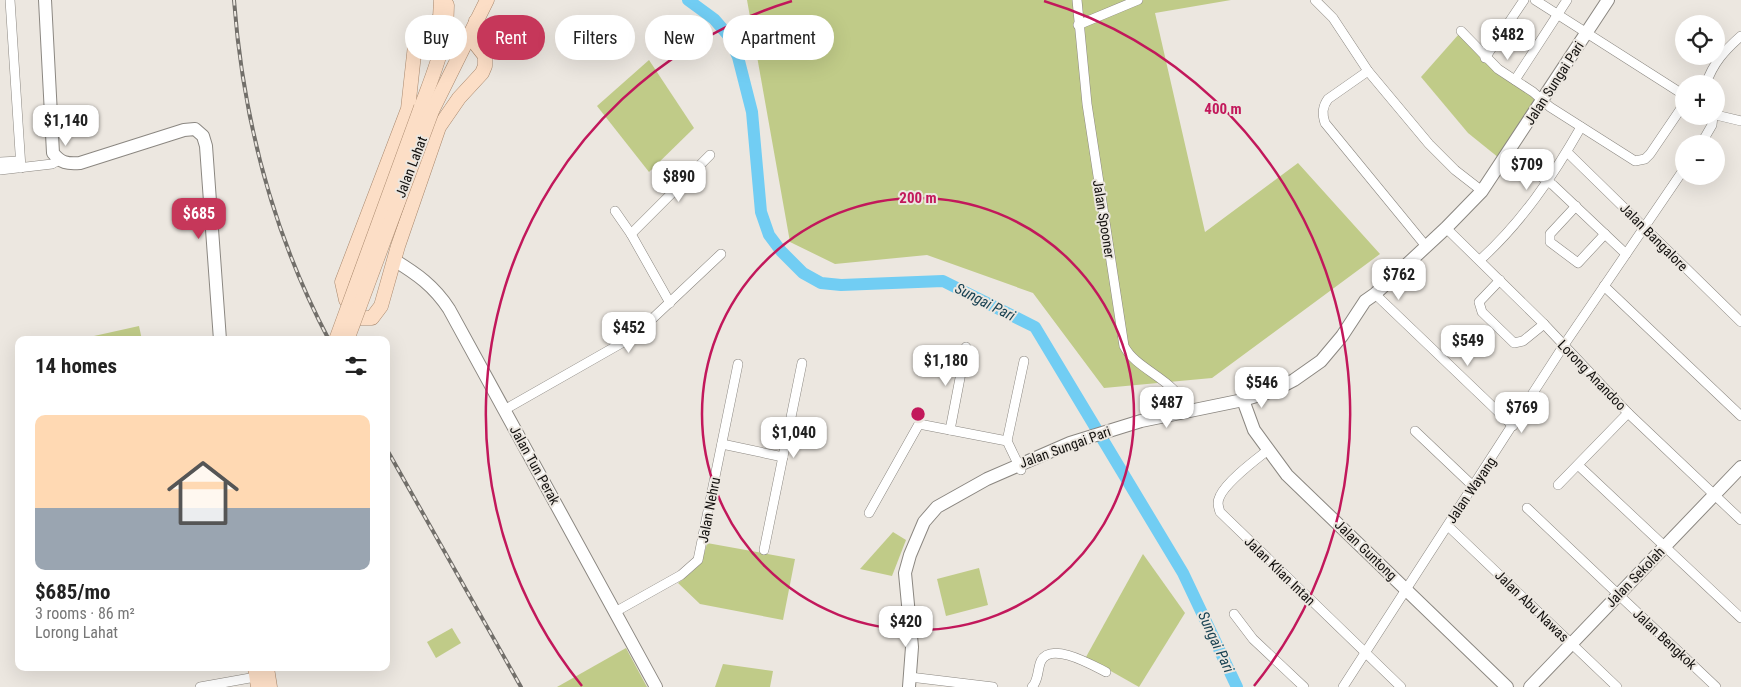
<!DOCTYPE html>
<html lang="en">
<head>
<meta charset="utf-8">
<style>
  body { margin:0; font-family:"Roboto Condensed",sans-serif; background:#f2f2f2; color:#222; height:100vh; display:flex; flex-direction:column; font-size:19px; white-space:nowrap }
  * { box-sizing:border-box; margin:0 }
  p { font-size:16px; color:#767676 }
  .icon { flex:none; width:28px; height:28px; fill:none; stroke:currentColor; stroke-width:2; stroke-linecap:round; stroke-linejoin:round }
  .map { position:relative; flex:1; overflow:hidden }
  .side { position:absolute; left:15px; top:336px; width:375px; height:335px; display:flex; flex-direction:column; background:#fff; border-radius:10px; box-shadow:0 5px 20px #0002 }
  .side>* { flex:none }
  .guide { position:absolute; left:405px; top:15px; width:475px; height:45px; display:flex; gap:10px }
  .fabs { position:absolute; left:1675px; top:15px; display:grid; gap:10px }
  .fabs a { display:grid; place-items:center; width:50px; height:50px; border-radius:50%; background:#fff; box-shadow:0 5px 20px #0002; font-size:25px }
  .price { position:absolute; translate:-50% -42px; padding:0 11px; border-radius:10px; background:#fff; color:#222; font-size:16px; line-height:32px; filter:drop-shadow(0 1px 2px #0008) }
  .price::after { content:''; position:absolute; left:50%; top:30px; width:15px; height:11px; margin-left:-8px; background:inherit; clip-path:polygon(0 0,100% 0,50% 100%) }
  .price.selected { background:#c6375a; color:#fff }
  ul { padding:0; list-style:none }
  li { display:grid; align-content:center; gap:10px; height:265px; padding:0 20px }
  li span { display:grid; place-items:center; height:155px; border-radius:10px; color:#555 }
  li>.icon { margin-inline-start:auto }
  span .icon { width:90px; height:90px; fill:#fffc; stroke-width:1 }
  li b { font-size:21px }
  h2 { display:flex; justify-content:space-between; align-items:center; height:60px; padding:0 20px; font-size:21px }
  .pill { padding:0 18px; border-radius:22px; background:#fff; box-shadow:0 5px 20px #0002; font-size:18px; line-height:45px }
  .pill.selected { background:#c6375a; color:#fff }
  .map>svg:first-child { display:block }
  .green { fill:#c0cb88 }
  .lines { fill:none; stroke-linecap:round; stroke-linejoin:round }
  .river { stroke:#71cdf3; stroke-width:12 }
  .street-casing { stroke:#8b8781; stroke-width:10 }
  .secondary-casing { stroke:#8b8781; stroke-width:14 }
  .primary-casing { stroke:#a9886d; stroke-width:15 }
  .street { stroke:#fff; stroke-width:9 }
  .secondary { stroke:#fff; stroke-width:12 }
  .primary { stroke:#fcdec6; stroke-width:14 }
  .rail-casing { stroke:#726f6a; stroke-width:4 }
  .rail { stroke:#ece7e0; stroke-width:2; stroke-dasharray:5.5; stroke-linecap:butt }
  .primary-bridge-casing { stroke:#a9886d; stroke-width:15; stroke-linecap:butt }
  .primary-bridge { stroke:#fcdec6; stroke-width:14 }
  .ring { fill:none; stroke:#c2185b; stroke-width:2.5 }
  .labels { text-anchor:middle; stroke-width:4; stroke-linejoin:round; paint-order:stroke }
  .street-label { font-size:14px; fill:#13110f; stroke:#ece7e0 }
  .water-label { font-size:15px; font-style:italic; fill:#194252; stroke:#ece7e0 }
  .centre { fill:#c2185b; stroke:#ece7e0; stroke-width:2.5 }
  .ring-label { font-size:15px; text-anchor:middle; font-weight:bold; fill:#c2185b; stroke:#ece7e0; stroke-width:4; stroke-linejoin:round; paint-order:stroke }
</style>
</head>
<body>
<div class="map">
<svg width="1741" height="687" viewBox="0 0 1741 687">
  <rect width="100%" height="100%" fill="#ece7e0"/>
  <g class="green">
    <polygon points="747,0 1231,0 1155,13 1205,232 1298,163 1380,254 1212,378 1104,388 1033,293 927,255 835,264 790,242"/>
    <polygon points="1459,34 1538,101 1499,158 1468,133 1421,77"/>
    <polygon points="649,60 694,128 649,172 597,106"/>
    <polygon points="139,326 142,340 94,340 94,336"/>
    <polygon points="893,532 906,540 892,576 860,569"/>
    <path d="M707 543 795 559 783 620 700 604 678 583C695 570 702 565 707 543Z"/>
    <polygon points="1143,554 1185,613 1139,687 1086,657"/>
    <polygon points="979,568 988,605 946,616 937,579"/>
    <polygon points="452,628 461,643 436,658 427,642"/>
    <polygon points="626,648 647,687 557,687"/>
    <polygon points="723,664 773,671 770,687 715,687"/>
  </g>
  <g class="lines">
    <polyline class="river" points="688,0 714,19 728,35 738,57 752,112 761,212 769,235 781,251 803,273 821,283 841,285 943,281 1035,327 1183,573 1237,687"/>
    <defs>
      <g id="street">
        <polyline points="10,0 21,168"/>
        <path d="M1077 0 1087 104 1124 346C1137 371 1177 379 1187 411"/>
        <polyline points="1315,0 1333,18 1368,71 1429,144 1455,170 1482,191"/>
        <polyline points="1535,0 1684,95"/>
        <polyline points="1078,25 1138,0"/>
        <polyline points="1461,31 1498,69 1533,92 1550,107 1635,161 1645,159 1650,154 1684,104"/>
        <polyline points="1485,58 1524,0"/>
        <path d="M1368 71 1328 99C1322 107 1322 114 1325 123L1425 245"/>
        <polyline points="1515,80 1567,0"/>
        <path d="M1706 84C1713 63 1725 50 1741 36"/>
        <polyline points="1716,115 1741,121"/>
        <polyline points="1701,144 1712,125 1713,116"/>
        <polyline points="1567,152 1741,322"/>
        <polyline points="1508,154 1553,185 1626,254"/>
        <polyline points="0,162 20,161"/>
        <polyline points="0,170 52,164 59,160"/>
        <polyline points="1576,206 1550,234 1550,242 1578,263 1605,234"/>
        <polyline points="615,211 631,234 670,303"/>
        <polyline points="1446,228 1544,324 1628,413 1741,520"/>
        <polyline points="631,234 710,155"/>
        <path d="M1480 260C1522 222 1553 176 1581 127"/>
        <polyline points="1500,280 1479,302 1482,312 1514,343 1523,341 1544,324"/>
        <polyline points="1604,286 1741,416"/>
        <polyline points="1375,294 1513,426"/>
        <polyline points="504,410 634,336 721,254"/>
        <polyline points="950,430 966,347"/>
        <polyline points="1415,431 1474,487"/>
        <polyline points="1007,441 1024,361"/>
        <polyline points="722,444 783,457"/>
        <path d="M1268 450C1254 461 1227 481 1220 496 1217 502 1218 506 1220 512L1401 687"/>
        <polyline points="1578,465 1741,618"/>
        <polyline points="1558,485 1628,413"/>
        <polyline points="1527,508 1716,687"/>
        <polyline points="869,513 919,424 1007,441 1021,470"/>
        <polyline points="1448,526 1617,687"/>
        <polyline points="764,550 802,363"/>
        <polyline points="615,612 681,575 698,560 738,364"/>
        <polyline points="1234,614 1253,639 1304,687"/>
        <polyline points="910,677 993,687"/>
        <polyline points="200,687 256,677"/>
        <path d="M1032 687C1039 680 1037 670 1041 661 1051 641 1092 665 1106 672"/>
        <polyline points="1343,687 1564,345 1684,169"/>
      </g>
      <g id="secondary">
        <path d="M45 0 53 153C61 163 67 164 80 163L184 130 195 129 203 136 206 146 220 340"/>
        <path d="M394 260C417 274 434 286 449 309L656 687"/>
        <polyline points="1243,400 1254,430 1287,475 1507,687"/>
        <polyline points="909,687 912,647 905,573 910,555 924,522 937,507 987,479 1070,443 1141,421 1243,400 1273,391 1294,380 1321,361 1342,336 1365,301 1375,294 1446,228 1482,191 1608,0"/>
        <polyline points="1530,687 1741,467"/>
      </g>
      <g id="primary">
        <path d="M441 0 440 18C433 26 421 26 416 36L408 109 342 282 346 300 360 318H372L381 306 398 246 439 127 459 98 482 73 485 66V56L474 42 476 21"/>
        <path d="M421 107C434 72 447 43 447 5"/>
        <polyline points="432,111 487,0"/>
        <polyline points="255,668 258,687"/>
        <polyline points="267,668 270,687"/>
      </g>
    </defs>
    <use href="#street" class="street-casing"/>
    <use href="#secondary" class="secondary-casing"/>
    <use href="#primary" class="primary-casing"/>
    <use href="#street" class="street"/>
    <use href="#secondary" class="secondary"/>
    <use href="#primary" class="primary"/>
    <defs>
      <g id="rail">
        <path d="M234 0C243 119 273 234 329 340"/>
        <polyline points="386,448 521,687"/>
      </g>
    </defs>
    <use href="#rail" class="rail-casing"/>
    <use href="#rail" class="rail"/>
    <defs>
      <g id="primary-bridge">
        <polyline points="336,340 421,107"/>
        <polyline points="347,340 432,111"/>
      </g>
    </defs>
    <use href="#primary-bridge" class="primary-bridge-casing"/>
    <use href="#primary-bridge" class="primary-bridge"/>
  </g>
  <g class="ring">
    <circle cx="918" cy="414" r="216"/>
    <path d="M582 686A432 432 0 0 1 792 1M1044 1A432 432 0 0 1 1254 686"/>
  </g>
  <g class="labels">
    <g class="street-label">
      <text transform="translate(1554 83) rotate(-57)" y="5">Jalan Sungai Pari</text>
      <text transform="translate(411 167) rotate(-69)" y="5">Jalan Lahat</text>
      <text transform="translate(1104 219) rotate(81)" y="5">Jalan Spooner</text>
      <text transform="translate(1654 237) rotate(45)" y="5">Jalan Bangalore</text>
      <text transform="translate(1592 375) rotate(46)" y="5">Lorong Anandoo</text>
      <text transform="translate(1065 447) rotate(-20)" y="5">Jalan Sungai Pari</text>
      <text transform="translate(535 465) rotate(61)" y="5">Jalan Tun Perak</text>
      <text transform="translate(1471 490) rotate(-56)" y="5">Jalan Wayang</text>
      <text transform="translate(709 510) rotate(-79)" y="5">Jalan Nehru</text>
      <text transform="translate(1366 550) rotate(44)" y="5">Jalan Guntong</text>
      <text transform="translate(1280 571) rotate(44)" y="5">Jalan Klian Intan</text>
      <text transform="translate(1635 577) rotate(-46)" y="5">Jalan Sekolah</text>
      <text transform="translate(1532 606) rotate(44)" y="5">Jalan Abu Nawas</text>
      <text transform="translate(1665 639) rotate(43)" y="5">Jalan Bengkok</text>
    </g>
    <g class="water-label">
      <text transform="translate(985 302) rotate(27)" y="5">Sungai Pari</text>
      <text transform="translate(1216 642) rotate(65)" y="5">Sungai Pari</text>
    </g>
  </g>
  <circle cx="918" cy="414" r="8" class="centre"/>
  <g class="ring-label">
    <text x="1223" y="114">400 m</text>
    <text x="918" y="203">200 m</text>
  </g>
</svg>
<div class="fabs">
<a><svg class="icon" aria-label="locate" viewBox="0 0 24 24"><circle cx="12" cy="12" r="6"/><path d="M12 2v4M12 18v4M2 12h4M18 12h4"/></svg></a>
<a>+</a>
<a>−</a>
</div>
<b class="price" style="left:1508px;top:61px">$482</b>
<b class="price" style="left:66px;top:147px">$1,140</b>
<b class="price" style="left:1527px;top:191px">$709</b>
<b class="price" style="left:679px;top:203px">$890</b>
<b class="price selected" style="left:199px;top:240px">$685</b>
<b class="price" style="left:1399px;top:301px">$762</b>
<b class="price" style="left:629px;top:354px">$452</b>
<b class="price" style="left:1468px;top:367px">$549</b>
<b class="price" style="left:946px;top:387px">$1,180</b>
<b class="price" style="left:1262px;top:409px">$546</b>
<b class="price" style="left:1167px;top:429px">$487</b>
<b class="price" style="left:1522px;top:434px">$769</b>
<b class="price" style="left:794px;top:459px">$1,040</b>
<b class="price" style="left:906px;top:648px">$420</b>
<div class="guide">
<a class="pill">Buy</a>
<a class="pill selected">Rent</a>
<a class="pill">Filters</a>
<a class="pill">New</a>
<a class="pill">Apartment</a>
</div>
<section class="side">
<h2>14 homes<svg class="icon" aria-label="filters" viewBox="0 0 24 24"><path d="M4 7h16M4 17h16"/><circle cx="9" cy="7" r="2"/><circle cx="15" cy="17" r="2"/></svg></h2>
<ul>
<li><span style="background:linear-gradient(#ffd9b3 60%,#9aa5b1 0)"><svg class="icon" aria-label="home" viewBox="0 0 24 24"><path d="M3 11l9-7 9 7M6 9v11h12V9"/></svg></span><div><b>$685/mo</b><p>3 rooms · 86 m²</p><p>Lorong Lahat</p></div></li>
</ul>
</section>
</div>
</body>
</html>
